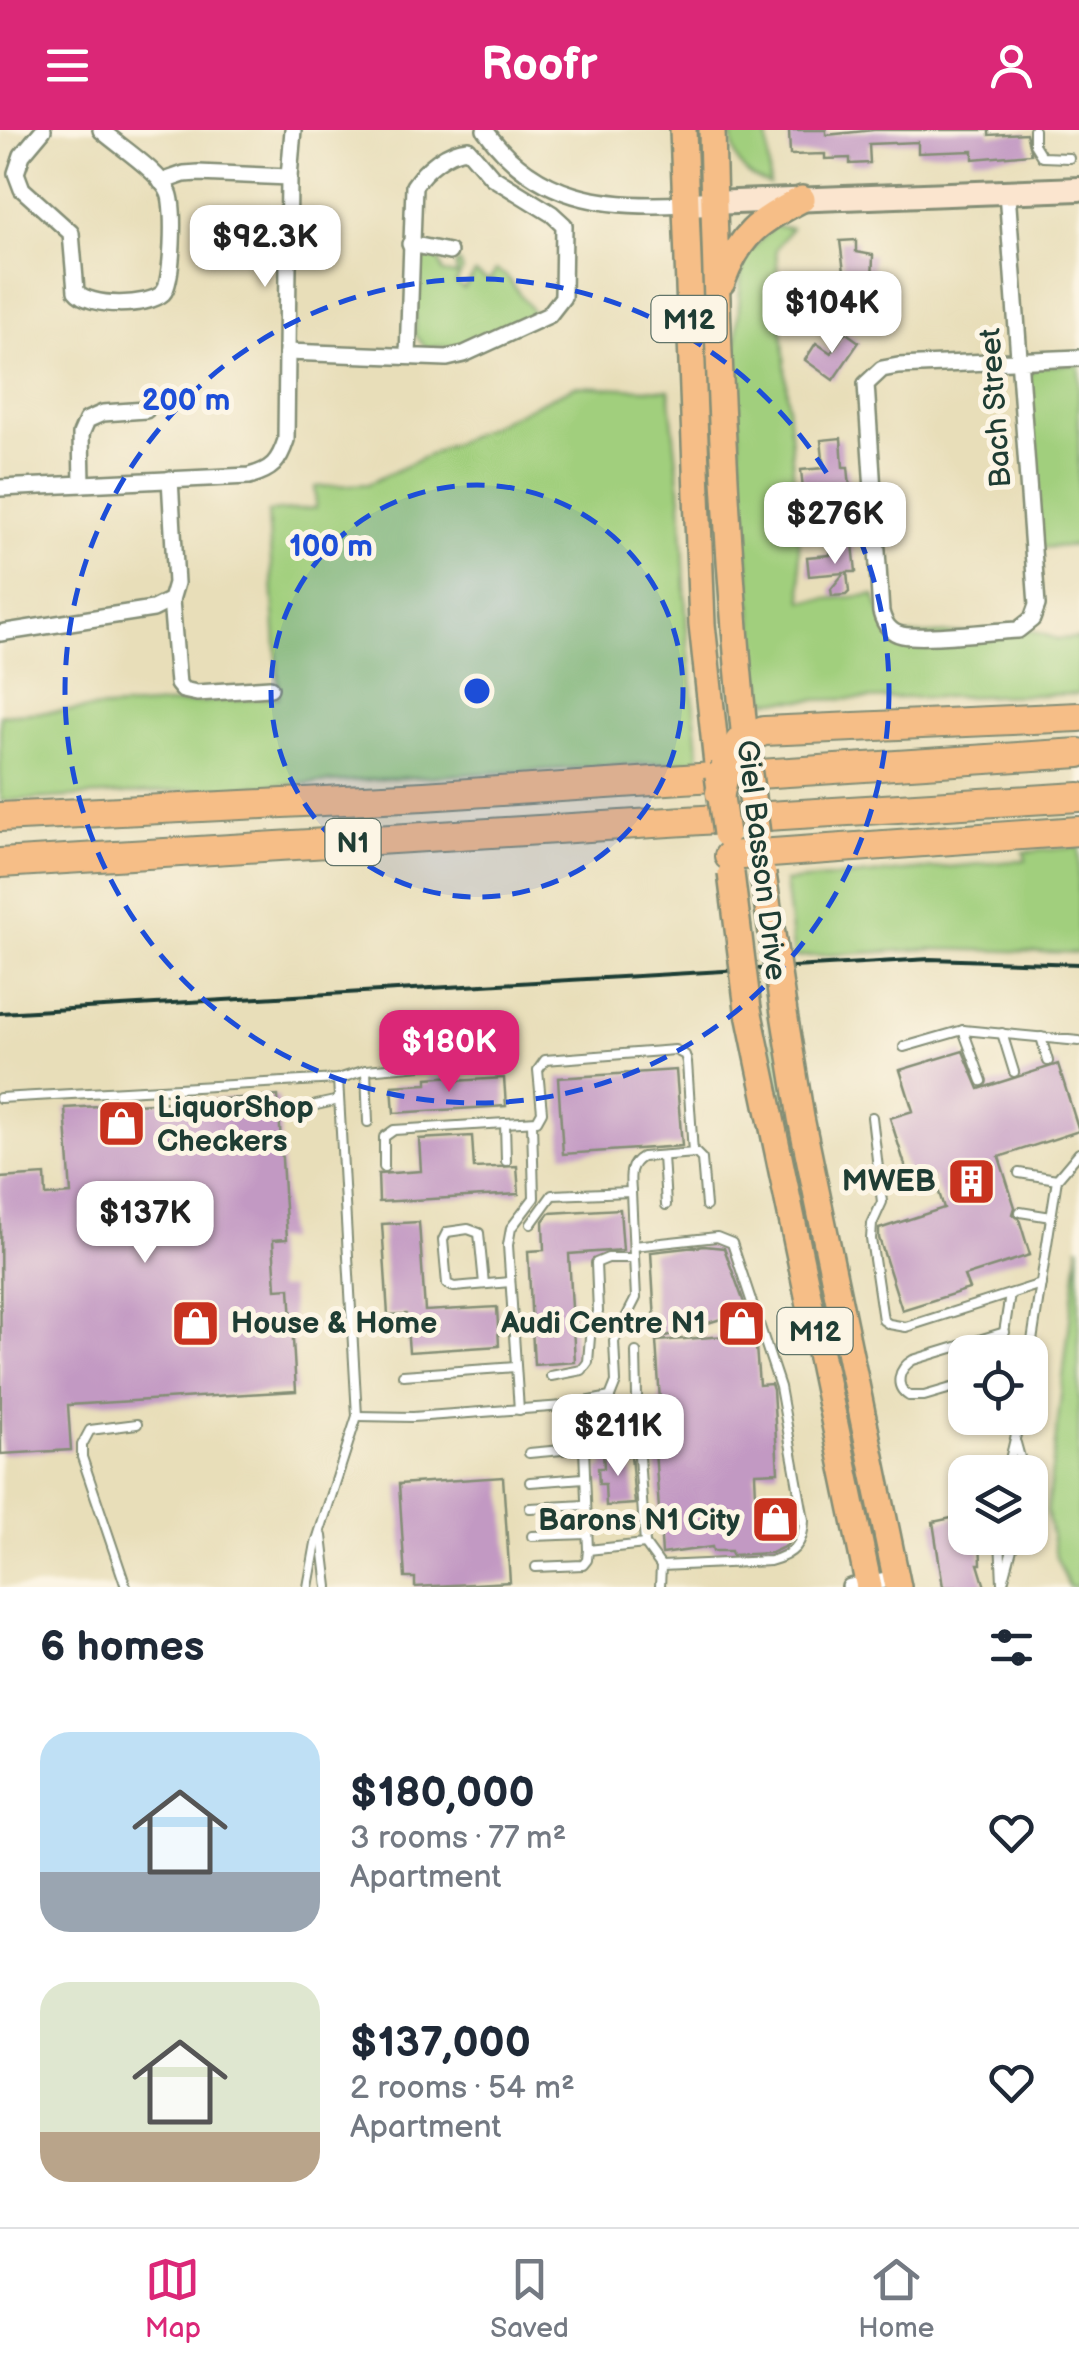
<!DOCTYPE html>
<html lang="en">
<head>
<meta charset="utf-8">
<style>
  body { margin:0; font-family:"Balsamiq Sans",sans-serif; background:#f6f6f7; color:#1f2937; height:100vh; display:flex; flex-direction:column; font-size:38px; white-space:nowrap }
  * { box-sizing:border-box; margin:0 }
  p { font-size:32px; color:#747a83 }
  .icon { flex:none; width:55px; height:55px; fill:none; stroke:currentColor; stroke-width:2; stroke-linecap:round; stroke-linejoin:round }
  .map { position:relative; height:1457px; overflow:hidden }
  .sheet { display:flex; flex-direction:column; background:#fff; flex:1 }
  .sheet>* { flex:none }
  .fabs { position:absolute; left:948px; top:1205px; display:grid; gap:20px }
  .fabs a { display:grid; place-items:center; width:100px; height:100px; border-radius:20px; background:#fff; box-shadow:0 2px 8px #0004; font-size:50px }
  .price { position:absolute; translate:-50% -85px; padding:0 22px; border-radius:20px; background:#fff; color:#222; font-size:32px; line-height:65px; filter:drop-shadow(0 2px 5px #0008) }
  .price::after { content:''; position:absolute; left:50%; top:60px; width:30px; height:22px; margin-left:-15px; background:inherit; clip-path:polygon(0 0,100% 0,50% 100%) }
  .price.current { background:#db2777; color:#fff }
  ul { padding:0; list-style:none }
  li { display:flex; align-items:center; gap:30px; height:250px; padding:0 40px }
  li span { display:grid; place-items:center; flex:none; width:280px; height:200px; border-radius:30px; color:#555 }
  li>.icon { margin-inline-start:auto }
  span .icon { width:120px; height:120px; fill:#fffc; stroke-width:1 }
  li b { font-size:42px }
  h2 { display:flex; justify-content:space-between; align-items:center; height:120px; padding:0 40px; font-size:42px }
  header { display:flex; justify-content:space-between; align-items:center; height:130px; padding:0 40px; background:#db2777; color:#fff; font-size:45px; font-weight:700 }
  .tabs { display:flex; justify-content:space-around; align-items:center; height:140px; border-top:2px solid #e0e1e3; background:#fff; font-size:28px; color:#747a83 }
  .tabs a { display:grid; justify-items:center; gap:5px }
  .tabs .current { color:#db2777 }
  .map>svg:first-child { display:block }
  .green { fill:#a1cf7d; stroke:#608658; stroke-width:2.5 }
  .building { fill:#c299c3 }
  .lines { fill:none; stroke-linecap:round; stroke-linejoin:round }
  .lane-casing { stroke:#848e76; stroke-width:12 }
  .street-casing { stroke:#848e76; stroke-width:20 }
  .secondary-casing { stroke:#848e76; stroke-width:28 }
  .primary-casing { stroke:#848e76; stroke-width:30 }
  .highway-casing { stroke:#848e76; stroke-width:32 }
  .lane { stroke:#fff; stroke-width:8 }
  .street { stroke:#fff; stroke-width:15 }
  .secondary { stroke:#fbe5cf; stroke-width:22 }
  .primary { stroke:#f6be87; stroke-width:25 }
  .highway { stroke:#f6be87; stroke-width:28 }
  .rail { stroke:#1f3d34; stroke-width:4 }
  .primary-bridge-casing { stroke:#848e76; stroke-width:30; stroke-linecap:butt }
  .highway-bridge-casing { stroke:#848e76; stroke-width:32; stroke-linecap:butt }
  .primary-bridge { stroke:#f6be87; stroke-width:25 }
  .highway-bridge { stroke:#f6be87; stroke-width:28 }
  .ring { fill:none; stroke:#1d4ed8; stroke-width:5; stroke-dasharray:18 12 }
  .labels { text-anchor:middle; stroke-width:10; stroke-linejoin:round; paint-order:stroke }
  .shield { fill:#fcf5e5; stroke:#617469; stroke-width:2.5 }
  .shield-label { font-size:28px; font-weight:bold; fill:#1f3d34 }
  .street-label { font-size:30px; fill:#1f3d34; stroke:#fcf5e5 }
  .poi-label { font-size:30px; font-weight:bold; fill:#1f3d34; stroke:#fcf5e5; text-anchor:end }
  .centre { fill:#1d4ed8; stroke:#fcf5e5; stroke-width:5 }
  .ring-label { font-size:30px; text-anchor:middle; font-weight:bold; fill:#1d4ed8; stroke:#fcf5e5; stroke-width:10; stroke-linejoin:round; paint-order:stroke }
</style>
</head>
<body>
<header><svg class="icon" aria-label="menu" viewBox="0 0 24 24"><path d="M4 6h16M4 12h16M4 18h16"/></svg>Roofr<svg class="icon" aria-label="person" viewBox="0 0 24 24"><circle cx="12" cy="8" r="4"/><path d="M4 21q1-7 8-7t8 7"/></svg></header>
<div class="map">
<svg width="1079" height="1457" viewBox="0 0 1079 1457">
  <rect width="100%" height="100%" fill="#fcf5e5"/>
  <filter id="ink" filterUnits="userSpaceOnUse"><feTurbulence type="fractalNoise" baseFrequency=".01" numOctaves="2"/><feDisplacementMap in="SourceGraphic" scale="20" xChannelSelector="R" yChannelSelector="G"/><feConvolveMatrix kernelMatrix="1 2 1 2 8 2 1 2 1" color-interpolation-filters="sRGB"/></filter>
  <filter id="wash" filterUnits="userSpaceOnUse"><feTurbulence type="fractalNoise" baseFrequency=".0048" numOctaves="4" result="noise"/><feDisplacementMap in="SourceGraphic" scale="40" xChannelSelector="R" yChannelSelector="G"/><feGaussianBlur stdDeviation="2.25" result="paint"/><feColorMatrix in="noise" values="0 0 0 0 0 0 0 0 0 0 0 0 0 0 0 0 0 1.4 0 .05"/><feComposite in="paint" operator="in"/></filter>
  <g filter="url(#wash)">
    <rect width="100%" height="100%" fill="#e8deb9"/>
    <g class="green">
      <path d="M731 0H767L770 55C740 46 733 28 731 0Z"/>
      <polygon points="774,96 791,98 776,119 803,471 874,465 889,506 1030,500 1057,509 1079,508 1079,564 766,571 757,543 741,356 736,220 742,130"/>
      <polygon points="427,125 439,130 443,143 457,145 455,134 459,132 462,141 456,153 464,159 475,143 489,151 496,140 506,146 534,183 460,217 425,217 415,204 416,132"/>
      <polygon points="1079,234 1079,415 1039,418 1028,245 1038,236"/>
      <polygon points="575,256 669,260 681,369 687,502 699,631 0,671 0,585 279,567 268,382 316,378 315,357 368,354"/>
      <polygon points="1079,717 1079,823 930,819 794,827 785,752 1026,730 1024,722"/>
      <polygon points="774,878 856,1298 859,1345 874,1411 870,1411 781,991 769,879"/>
      <polygon points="1079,1115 1079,1457 1069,1457 1056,1427 1047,1381"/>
    </g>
    <g id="blocks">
      <g class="building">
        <polygon points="789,0 826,0 826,5 874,0 989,0 989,5 1026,3 1031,24 973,29 973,21 918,23 918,12 869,14 870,33 850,34 850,28 825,29 825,24 790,25"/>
        <polygon points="856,110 856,122 873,125 872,155 846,157 840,111"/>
        <polygon points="845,202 859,212 833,250 805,230 816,213 831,223"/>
        <polygon points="841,308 843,337 848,337 850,357 803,360 801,340 824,338 821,310"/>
        <polygon points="843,414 853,414 856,442 847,442 849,462 846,465 832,466 831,459 844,443 809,446 807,427 830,425 830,420 843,419"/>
        <polygon points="963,921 979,959 1058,934 1079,1001 999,1027 1015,1077 1013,1084 1019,1089 1030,1125 964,1146 969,1159 902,1180 879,1108 879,1099 944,1078 934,1047 911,1054 890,988 913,981 900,940"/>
        <polygon points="676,940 682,1016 563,1024 558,948"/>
        <polygon points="455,946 455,951 504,948 506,976 394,983 392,956 427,954 427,948"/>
        <polygon points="278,966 287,1109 273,1110 276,1159 290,1158 296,1261 68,1275 71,1320 1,1324 0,1048 45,1045 46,1066 71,1064 65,978"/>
        <polygon points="472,1006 474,1038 517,1036 519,1064 379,1072 378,1044 421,1041 419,1009"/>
        <polygon points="620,1079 623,1120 569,1124 575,1232 534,1235 528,1121 544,1120 543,1091 549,1083"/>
        <polygon points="419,1092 425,1181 497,1177 499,1216 409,1222 406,1184 388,1185 382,1094"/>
        <polygon points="704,1116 724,1118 747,1181 656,1209 651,1122"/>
        <polygon points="755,1204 759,1255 771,1254 773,1260 778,1342 755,1343 756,1367 791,1368 793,1408 786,1416 771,1423 732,1425 731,1421 713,1421 712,1417 662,1424 654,1305 648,1304 645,1272 660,1271 656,1211"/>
        <polygon points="623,1322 623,1326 631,1325 635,1374 606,1376 605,1354 599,1354 598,1338 604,1338 603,1323"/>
        <polygon points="503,1347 510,1452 415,1457 415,1448 405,1448 399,1354"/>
        <polygon points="965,1385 965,1408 980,1408 981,1434 978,1434 985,1457 943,1457 933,1392"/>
      </g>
    </g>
  </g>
  <g filter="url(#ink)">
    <use href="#blocks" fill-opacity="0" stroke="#848e76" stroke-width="2.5"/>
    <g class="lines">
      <defs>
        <g id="lane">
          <polyline points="1034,0 1034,14 1042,27 1069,28"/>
          <polyline points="963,900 982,951"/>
          <polyline points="1002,903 1014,942"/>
          <polyline points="1041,907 1048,931"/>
          <polyline points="904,917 963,900 1079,911"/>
          <polyline points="366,940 368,992"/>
          <polyline points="0,968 338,949 366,940 510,927"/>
          <polyline points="298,979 339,970"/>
          <polyline points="872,987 882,1072 872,1094 871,1109 883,1190 889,1194 906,1197 1041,1154"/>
          <polyline points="505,993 506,1031"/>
          <polyline points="663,1026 666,1075"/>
          <polyline points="384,1037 384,1007 394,1000 537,991 542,982 538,940 545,930 675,920 685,925 687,932 693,1023"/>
          <polyline points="1019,1043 1057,1049"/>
          <path d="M631 1062C630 1047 628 1035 642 1027L696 1023 702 1029 706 1076"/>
          <polyline points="1020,1082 1051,1087"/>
          <path d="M634 1116 717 1107 732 1113 780 1257 804 1390C804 1414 793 1425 770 1431L661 1436"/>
          <polyline points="484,1154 479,1103 468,1099 447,1102 443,1110 447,1154 454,1157 510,1152"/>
          <polyline points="636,1222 638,1312"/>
          <polyline points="1001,1222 1010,1164"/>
          <polyline points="1030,1224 1057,1049 1079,1023"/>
          <polyline points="403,1245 516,1237"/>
          <polyline points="551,1246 582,1240 588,1232 590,1207 598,1182 596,1133 608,1128 634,1128"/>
          <path d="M965 1254 924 1266H909C893 1256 899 1238 913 1230L1005 1202"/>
          <polyline points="583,1274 584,1318 638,1312 645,1414 661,1436 660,1457"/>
          <polyline points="519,1280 508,1115 511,1098 534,1068 532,992"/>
          <polyline points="357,1286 413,1287 564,1276 610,1267 616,1252 614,1211 636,1168 631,1062 552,1065 531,1094"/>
          <polyline points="1016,1313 1024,1342"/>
          <polyline points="529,1323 584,1318 588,1420 645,1414"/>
          <polyline points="1007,1342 1020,1288"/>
          <polyline points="530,1352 584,1348"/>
          <polyline points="530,1378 585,1375"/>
          <polyline points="322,1406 328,1457"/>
          <polyline points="532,1406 587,1404"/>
          <polyline points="1000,1408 1002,1453"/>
          <polyline points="536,1437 583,1435 587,1430 588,1420"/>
          <polyline points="1002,1456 1015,1408"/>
          <polyline points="126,1457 82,1327 82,1315 90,1300 137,1294"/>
          <polyline points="308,1457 316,1413 357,1286 338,949"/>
        </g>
        <g id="street">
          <path d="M43 0 22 25 16 43 22 59 71 103 76 161C89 178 148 177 163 163 173 153 175 77 169 63 160 42 119 16 101 0"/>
          <path d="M485 0C535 70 605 79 685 74"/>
          <polyline points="161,52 184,44 198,43 289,47"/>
          <path d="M1007 62 1037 475 1032 489 1018 500C991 501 925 510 902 505 889 502 884 493 881 482L866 254 882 239 898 236 1079 228"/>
          <polyline points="410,114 449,122"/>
          <path d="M287 222 447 228 464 224 549 185 563 167 564 95 552 84 492 47 468 19C448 20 425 39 414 56L408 226"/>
          <polyline points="170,349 176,453 171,470 178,554 183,560 197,563 270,558"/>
          <polyline points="82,354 81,304 87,290 103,283 146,280"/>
          <path d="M0 358 249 346C272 340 279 332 286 310L289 47 293 0"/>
          <polyline points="0,503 153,479 171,470"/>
          <polyline points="850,1457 896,1448"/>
        </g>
        <polyline id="secondary" points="685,74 1079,59"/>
        <g id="primary">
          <polyline points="683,0 702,494 717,634"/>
          <path d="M712 0C717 209 725 420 747 629"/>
          <path d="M722 152C740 104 758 92 802 69"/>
          <polyline points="783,877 801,988 898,1457"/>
          <polyline points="748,879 869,1457"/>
        </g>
        <g id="highway">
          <polyline points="726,635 740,611 764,601 1079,587"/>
          <polyline points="0,687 424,666 1079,623"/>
          <polyline points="729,726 1079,701"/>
          <polyline points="0,733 1079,667"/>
        </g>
      </defs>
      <use href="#lane" class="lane-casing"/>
      <use href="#street" class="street-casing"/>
      <use href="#secondary" class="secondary-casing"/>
      <use href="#primary" class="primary-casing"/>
      <use href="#highway" class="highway-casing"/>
      <use href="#lane" class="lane"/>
      <use href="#street" class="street"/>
      <use href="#secondary" class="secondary"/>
      <use href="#primary" class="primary"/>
      <use href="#highway" class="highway"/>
      <polyline class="rail" points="0,883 930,829 1079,834"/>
      <defs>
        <g id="primary-bridge">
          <polyline points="747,630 757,704"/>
          <polyline points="718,645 726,704"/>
          <polyline points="731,743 748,879"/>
          <polyline points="763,744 783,877"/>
        </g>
        <polyline id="highway-bridge" points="720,663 726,635"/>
      </defs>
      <use href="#primary-bridge" class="primary-bridge-casing"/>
      <use href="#highway-bridge" class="highway-bridge-casing"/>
      <use href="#primary-bridge" class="primary-bridge"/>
      <use href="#highway-bridge" class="highway-bridge"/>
    </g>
  </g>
  <circle cx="477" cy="561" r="206" fill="#1d4ed8" fill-opacity=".12"/>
  <g class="ring">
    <circle cx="477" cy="561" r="206"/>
    <circle cx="477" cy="561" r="412"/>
  </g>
  <defs>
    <symbol id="shop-square" viewBox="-11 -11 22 22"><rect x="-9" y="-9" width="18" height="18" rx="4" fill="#c8321e" stroke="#fcf5e5"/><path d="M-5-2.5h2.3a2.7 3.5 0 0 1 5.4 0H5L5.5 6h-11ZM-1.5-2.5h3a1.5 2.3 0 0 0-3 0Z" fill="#fff"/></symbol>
    <symbol id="building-square" viewBox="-11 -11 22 22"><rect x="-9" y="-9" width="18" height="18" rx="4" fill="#c8321e" stroke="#fcf5e5"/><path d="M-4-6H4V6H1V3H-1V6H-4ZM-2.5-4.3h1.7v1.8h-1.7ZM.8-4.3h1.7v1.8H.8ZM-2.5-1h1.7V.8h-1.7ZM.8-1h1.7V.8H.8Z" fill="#fff"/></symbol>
  </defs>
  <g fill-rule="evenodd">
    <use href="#shop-square" x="94" y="966" width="55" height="55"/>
    <use href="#building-square" x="944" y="1024" width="55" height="55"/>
    <use href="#shop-square" x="168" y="1166" width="55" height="55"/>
    <use href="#shop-square" x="714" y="1166" width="55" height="55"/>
    <use href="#shop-square" x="748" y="1362" width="55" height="55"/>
  </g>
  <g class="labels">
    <g class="shield">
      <rect x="651.5" y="166" width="75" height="46" rx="8"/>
      <rect x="325.5" y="689" width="55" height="46" rx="8"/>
      <rect x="777.5" y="1178" width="75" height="46" rx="8"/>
    </g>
    <g class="shield-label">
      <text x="689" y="199">M12</text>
      <text x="353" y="722">N1</text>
      <text x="815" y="1211">M12</text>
    </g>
    <g class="street-label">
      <text transform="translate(995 278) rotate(-94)" y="10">Bach Street</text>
      <text transform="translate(762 730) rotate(83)" y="10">Giel Basson Drive</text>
    </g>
    <g class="poi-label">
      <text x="157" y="987" text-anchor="start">LiquorShop<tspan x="157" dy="34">Checkers</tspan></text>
      <text x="936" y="1061">MWEB</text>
      <text x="231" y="1203" text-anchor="start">House &amp; Home</text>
      <text x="706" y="1203">Audi Centre N1</text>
      <text x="740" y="1400">Barons N1 City</text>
    </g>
  </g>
  <circle cx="477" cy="561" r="15" class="centre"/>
  <g class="ring-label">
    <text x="186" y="280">200 m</text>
    <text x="331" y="426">100 m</text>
  </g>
</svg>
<div class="fabs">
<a><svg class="icon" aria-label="locate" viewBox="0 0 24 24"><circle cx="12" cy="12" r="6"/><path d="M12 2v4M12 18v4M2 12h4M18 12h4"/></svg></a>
<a><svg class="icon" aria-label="layers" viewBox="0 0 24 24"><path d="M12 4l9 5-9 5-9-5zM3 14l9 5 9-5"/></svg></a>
</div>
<b class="price" style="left:265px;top:160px">$92.3K</b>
<b class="price" style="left:832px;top:226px">$104K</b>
<b class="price" style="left:835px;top:437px">$276K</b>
<b class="price current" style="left:449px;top:965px">$180K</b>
<b class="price" style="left:145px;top:1136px">$137K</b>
<b class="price" style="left:618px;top:1349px">$211K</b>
</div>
<section class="sheet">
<h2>6 homes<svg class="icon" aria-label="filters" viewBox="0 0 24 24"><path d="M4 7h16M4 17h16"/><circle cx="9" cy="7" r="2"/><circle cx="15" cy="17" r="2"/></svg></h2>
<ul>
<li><span style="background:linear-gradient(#bfe0f5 70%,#9aa5b1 0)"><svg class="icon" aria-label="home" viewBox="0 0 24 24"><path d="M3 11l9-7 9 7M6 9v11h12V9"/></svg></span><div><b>$180,000</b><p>3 rooms · 77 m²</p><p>Apartment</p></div><svg class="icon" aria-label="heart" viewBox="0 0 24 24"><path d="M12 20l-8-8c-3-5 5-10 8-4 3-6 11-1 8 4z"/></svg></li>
<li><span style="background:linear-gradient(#dfe7d0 75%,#b9a48a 0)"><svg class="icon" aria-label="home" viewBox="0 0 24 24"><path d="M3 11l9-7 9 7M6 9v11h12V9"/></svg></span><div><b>$137,000</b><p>2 rooms · 54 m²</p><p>Apartment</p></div><svg class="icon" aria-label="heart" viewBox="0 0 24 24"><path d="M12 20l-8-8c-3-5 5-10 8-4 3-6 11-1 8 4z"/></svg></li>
</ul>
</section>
<nav class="tabs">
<a class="current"><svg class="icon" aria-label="map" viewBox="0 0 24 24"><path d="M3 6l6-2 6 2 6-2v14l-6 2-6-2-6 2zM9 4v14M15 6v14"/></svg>Map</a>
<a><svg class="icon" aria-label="saved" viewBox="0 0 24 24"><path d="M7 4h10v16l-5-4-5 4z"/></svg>Saved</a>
<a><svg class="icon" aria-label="home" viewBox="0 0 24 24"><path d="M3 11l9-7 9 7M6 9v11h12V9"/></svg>Home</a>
</nav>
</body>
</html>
